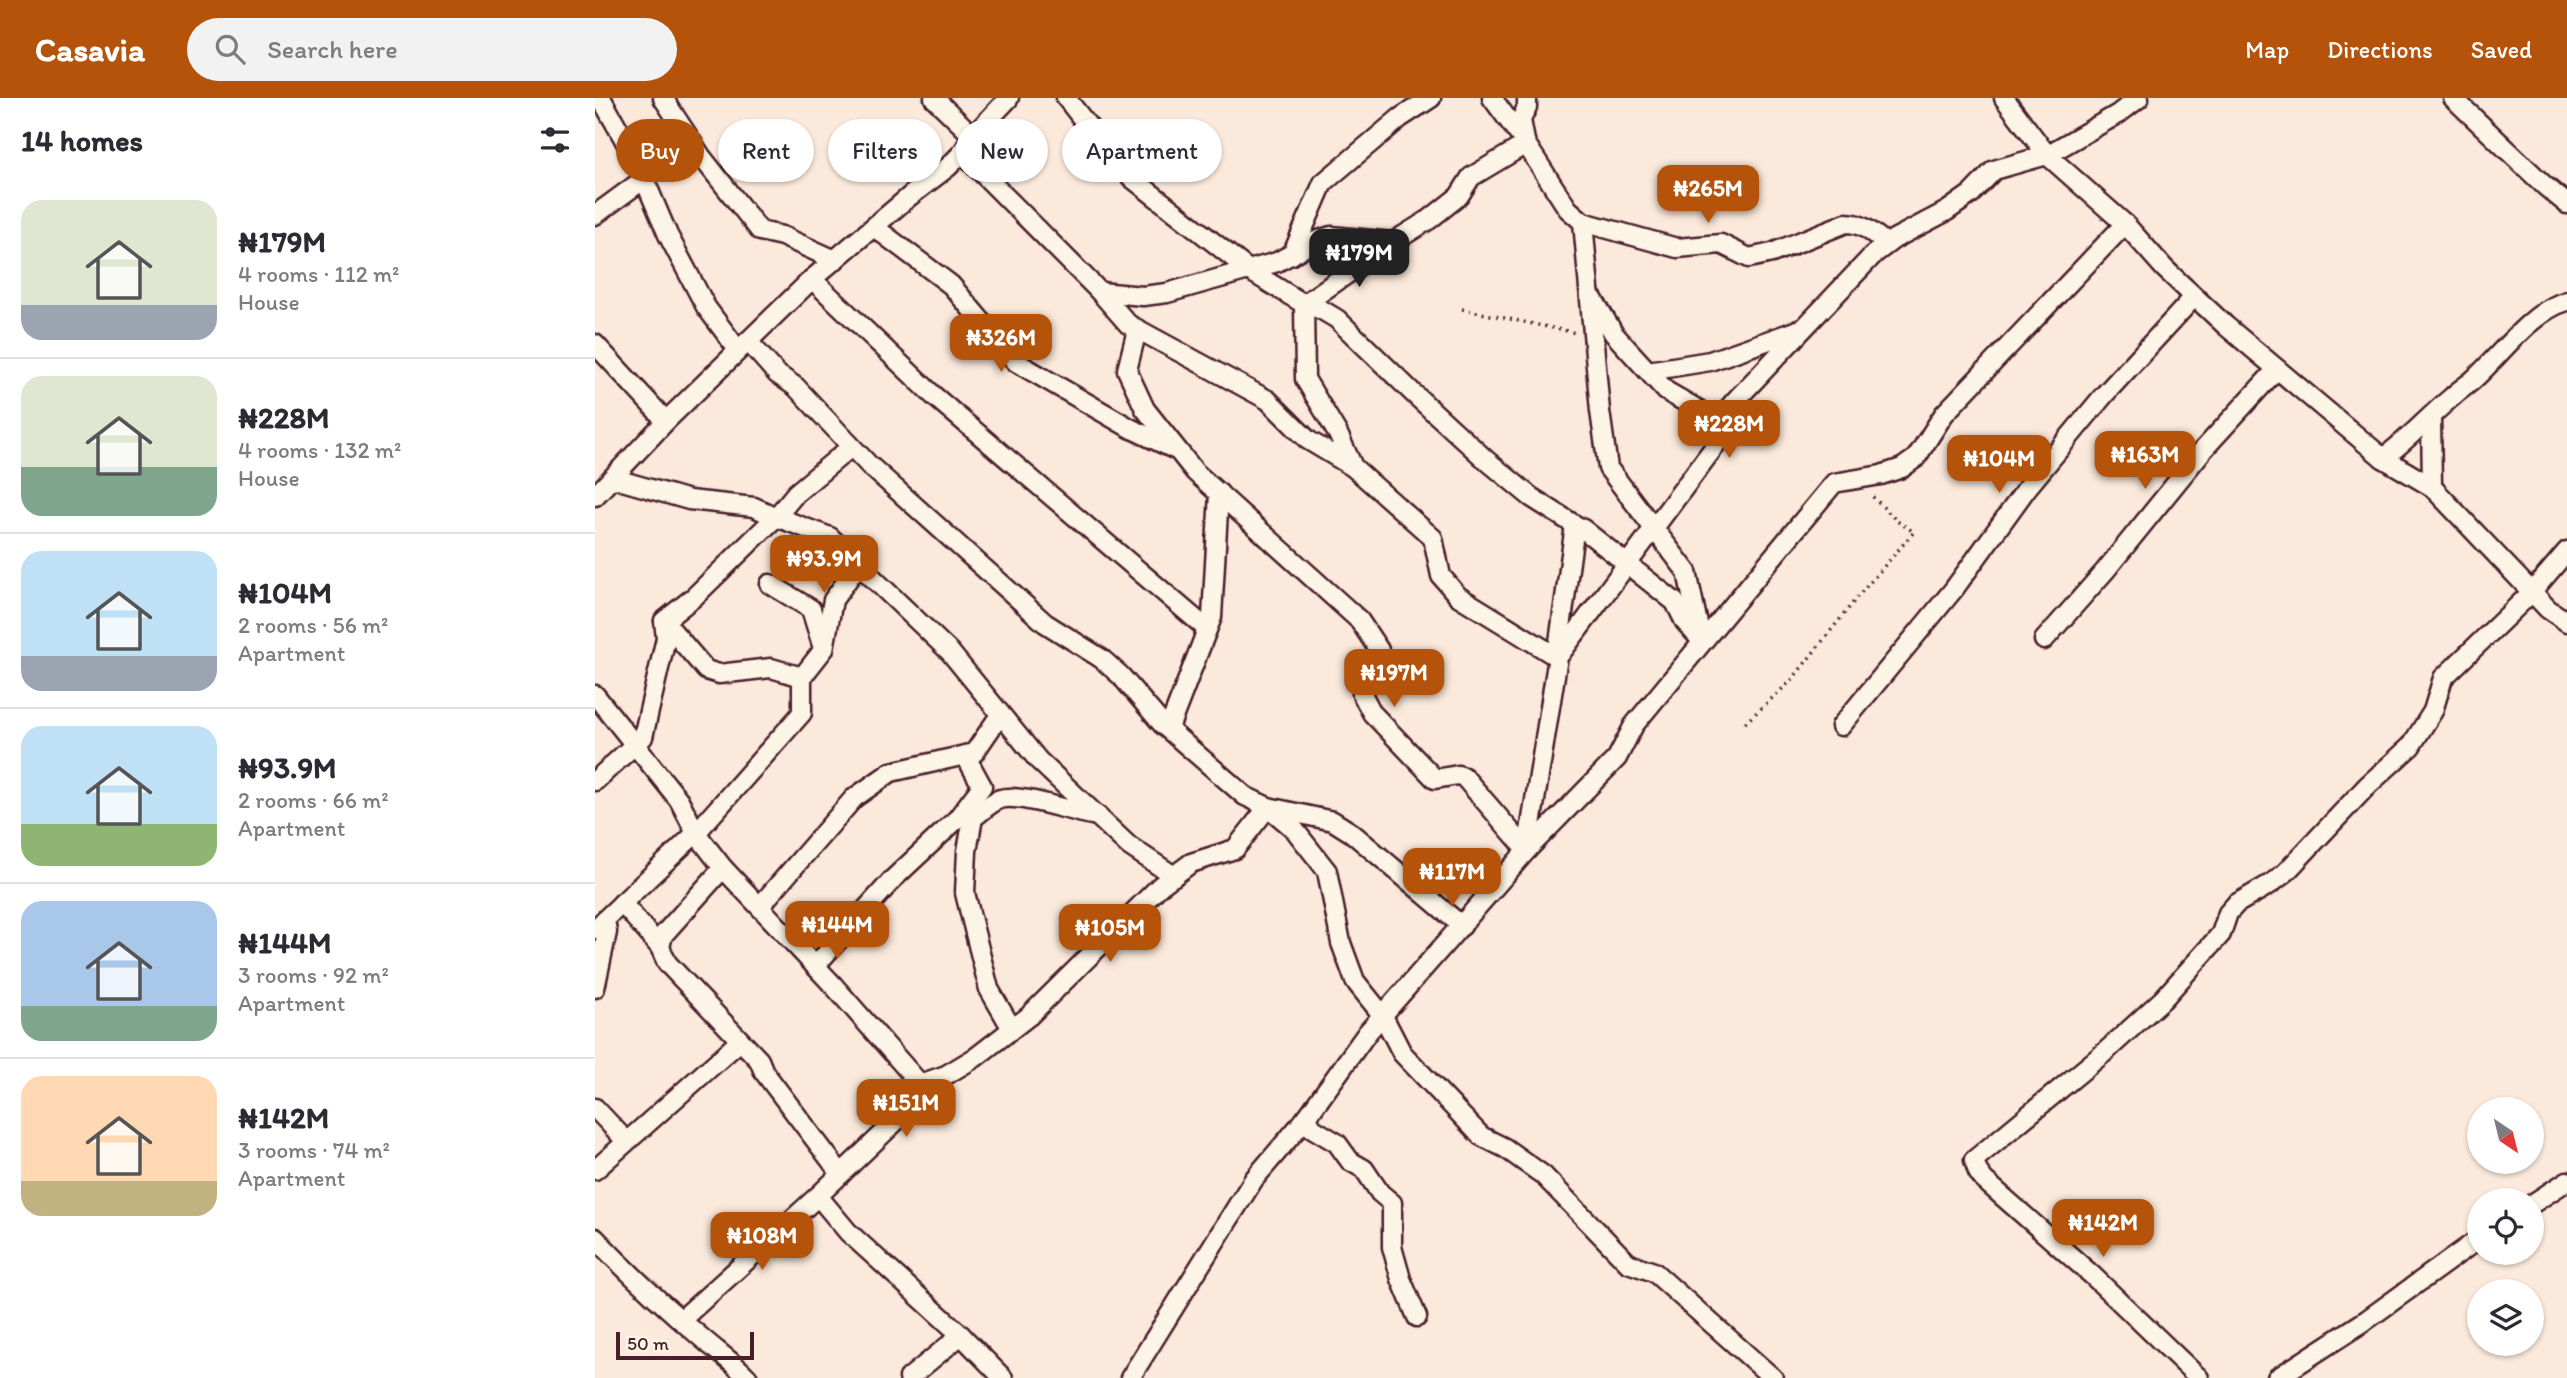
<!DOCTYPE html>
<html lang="en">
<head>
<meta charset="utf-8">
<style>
  body { margin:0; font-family:Itim,sans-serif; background:#f2f2f3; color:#2b2b33; height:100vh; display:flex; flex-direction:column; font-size:26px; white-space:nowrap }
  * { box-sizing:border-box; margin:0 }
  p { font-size:23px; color:#7c7c81 }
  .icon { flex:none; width:38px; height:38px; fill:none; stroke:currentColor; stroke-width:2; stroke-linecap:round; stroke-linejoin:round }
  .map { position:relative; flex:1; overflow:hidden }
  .details { display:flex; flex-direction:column; background:#fff; width:595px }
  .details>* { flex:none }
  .top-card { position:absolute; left:21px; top:21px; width:665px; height:63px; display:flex; gap:14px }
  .needle { width:46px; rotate:145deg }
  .fabs { position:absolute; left:1872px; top:999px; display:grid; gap:14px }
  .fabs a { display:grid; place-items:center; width:77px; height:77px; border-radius:50%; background:#fff; box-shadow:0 2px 5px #0004; font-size:35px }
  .scale { position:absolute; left:21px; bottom:18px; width:138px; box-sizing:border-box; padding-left:7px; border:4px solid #4a1f2b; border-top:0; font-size:19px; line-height:24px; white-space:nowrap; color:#4a1f2b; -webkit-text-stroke:5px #fcf5e5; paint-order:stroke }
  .price { position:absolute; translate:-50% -60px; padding:0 16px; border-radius:14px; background:#b45309; color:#fff; font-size:23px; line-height:46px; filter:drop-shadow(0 2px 4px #0008) }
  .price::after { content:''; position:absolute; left:50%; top:42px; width:21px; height:16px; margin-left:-10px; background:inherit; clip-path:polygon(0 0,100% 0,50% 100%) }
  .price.on { background:#222; color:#fff }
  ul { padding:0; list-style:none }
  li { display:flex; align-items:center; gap:21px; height:175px; padding:0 21px }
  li+li { border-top:2px solid #e1e1e2 }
  li span { display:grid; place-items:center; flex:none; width:196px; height:140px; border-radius:21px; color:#555 }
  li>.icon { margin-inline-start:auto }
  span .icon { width:84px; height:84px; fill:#fffc; stroke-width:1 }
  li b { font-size:30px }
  h2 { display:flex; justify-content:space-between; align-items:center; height:84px; padding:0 21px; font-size:30px }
  .pill { padding:0 24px; border-radius:32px; background:#fff; box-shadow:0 2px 5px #0004; font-size:24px; line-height:63px }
  .pill.on { background:#b45309; color:#fff }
  header { display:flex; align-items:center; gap:42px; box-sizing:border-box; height:98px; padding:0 35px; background:#b45309; color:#fff }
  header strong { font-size:33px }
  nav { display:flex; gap:38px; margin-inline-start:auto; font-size:24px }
  .search { width:490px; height:63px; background:#f2f2f3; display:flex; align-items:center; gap:18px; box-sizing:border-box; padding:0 24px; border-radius:38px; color:#7c7c81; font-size:26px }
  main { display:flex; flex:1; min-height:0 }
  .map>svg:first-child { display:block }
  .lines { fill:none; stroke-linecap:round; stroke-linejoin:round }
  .minor-casing { stroke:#4a1f2b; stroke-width:23 }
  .path { stroke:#4a1f2b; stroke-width:3.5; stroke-dasharray:2 5; stroke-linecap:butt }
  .minor { stroke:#fcf5e5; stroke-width:18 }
</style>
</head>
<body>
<header>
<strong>Casavia</strong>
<div class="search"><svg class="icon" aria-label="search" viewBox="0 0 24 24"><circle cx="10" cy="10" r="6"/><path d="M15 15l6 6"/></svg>Search here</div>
<nav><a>Map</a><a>Directions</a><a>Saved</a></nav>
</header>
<main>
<section class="details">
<h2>14 homes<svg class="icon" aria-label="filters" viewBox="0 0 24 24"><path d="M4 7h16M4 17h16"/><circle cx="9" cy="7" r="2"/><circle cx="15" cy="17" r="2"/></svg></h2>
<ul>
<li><span style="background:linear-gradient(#dfe7d0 75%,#9aa5b1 0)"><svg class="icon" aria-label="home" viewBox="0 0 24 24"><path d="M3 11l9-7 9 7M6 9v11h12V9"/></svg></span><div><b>₦179M</b><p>4 rooms · 112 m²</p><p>House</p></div></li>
<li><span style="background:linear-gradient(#dfe7d0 65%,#7fa58c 0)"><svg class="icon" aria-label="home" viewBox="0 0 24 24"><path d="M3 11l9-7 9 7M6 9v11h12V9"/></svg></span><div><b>₦228M</b><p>4 rooms · 132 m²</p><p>House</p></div></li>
<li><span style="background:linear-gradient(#bfe0f5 75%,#9aa5b1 0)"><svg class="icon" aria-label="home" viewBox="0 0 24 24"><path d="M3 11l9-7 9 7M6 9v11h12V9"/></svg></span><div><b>₦104M</b><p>2 rooms · 56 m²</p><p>Apartment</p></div></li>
<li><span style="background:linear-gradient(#bfe0f5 70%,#8fb573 0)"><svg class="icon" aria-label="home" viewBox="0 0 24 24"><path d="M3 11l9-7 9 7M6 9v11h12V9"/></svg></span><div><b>₦93.9M</b><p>2 rooms · 66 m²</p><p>Apartment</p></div></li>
<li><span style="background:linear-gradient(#a9c7e8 75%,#7fa58c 0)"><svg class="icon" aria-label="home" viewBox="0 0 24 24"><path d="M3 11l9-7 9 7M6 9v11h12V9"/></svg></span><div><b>₦144M</b><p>3 rooms · 92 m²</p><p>Apartment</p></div></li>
<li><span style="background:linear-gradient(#ffd9b3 75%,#c2b280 0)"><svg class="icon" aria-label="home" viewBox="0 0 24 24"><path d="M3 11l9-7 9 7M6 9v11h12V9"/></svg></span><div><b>₦142M</b><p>3 rooms · 74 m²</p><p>Apartment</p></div></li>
</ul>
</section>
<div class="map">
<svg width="1972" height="1280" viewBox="0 0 1972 1280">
  <rect width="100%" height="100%" fill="#fbeadc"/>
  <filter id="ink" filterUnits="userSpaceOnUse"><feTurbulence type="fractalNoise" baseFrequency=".0143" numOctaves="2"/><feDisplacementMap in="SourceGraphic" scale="14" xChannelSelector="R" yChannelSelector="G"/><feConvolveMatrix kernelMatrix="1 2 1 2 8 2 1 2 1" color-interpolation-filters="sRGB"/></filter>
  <g filter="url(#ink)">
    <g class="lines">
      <defs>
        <g id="minor">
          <polyline points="6,0 42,64 73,137 111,209 143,252"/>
          <polyline points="68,0 106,58 165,133 187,138 240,162"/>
          <polyline points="339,0 378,38"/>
          <polyline points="471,0 522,65 538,81 655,173 709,206 727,212 742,221 818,295 890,361 936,399 980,427"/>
          <path d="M897 0 931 46 973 111 988 124 1082 150 1126 146 1154 160 1177 155 1251 125C1268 125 1279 136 1292 146"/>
          <polyline points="1409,0 1452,57 1530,126 1570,171 1631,228 1788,360 1837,389 1953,511 1972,524"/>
          <polyline points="1858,0 1950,88 1972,106"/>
          <polyline points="930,43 926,22 932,9 932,0"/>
          <polyline points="367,55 505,194 533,226 673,302 713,342 758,369 838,440 846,478 863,498 962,559 980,427 988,431 1080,504 1090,524 1107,543"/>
          <polyline points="0,117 49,81"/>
          <polyline points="988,124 1005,313 1013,370 1092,474 1106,540"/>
          <polyline points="279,129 356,187 421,264 535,330 579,351"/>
          <polyline points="697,157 728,85 805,20 836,0"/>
          <polyline points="217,181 339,298 612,531"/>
          <polyline points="505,194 548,198 572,195 682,164 721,143 736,138 798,144"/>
          <polyline points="998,201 1019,236 1071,293 1123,323"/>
          <polyline points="709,206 798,144 835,121 864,98 876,79 931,46"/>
          <polyline points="709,206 710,281 743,336 758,369"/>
          <polyline points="542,232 532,272 550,311 600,374 764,522 784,552 783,561 767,596 777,615 840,681 863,677 869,679 932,752"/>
          <polyline points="153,243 182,276 201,289 273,366 450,525 507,561 526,578 567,626 650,698 673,709 738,723 757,735 867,828"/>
          <polyline points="0,246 71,323"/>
          <polyline points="1053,273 1115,263 1206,231"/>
          <polyline points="1836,319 1837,389"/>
          <polyline points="256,349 201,395 181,419 235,439 355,554 443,662 534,748 579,778"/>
          <path d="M1788 360C1813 342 1833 319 1857 299 1863 293 1871 288 1878 282 1905 258 1936 213 1972 203"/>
          <polyline points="0,398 71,323 217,181 315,98 353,69 367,55 378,38 414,0"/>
          <polyline points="175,486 216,511 227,547"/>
          <polyline points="69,523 111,572 124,576 176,570 207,579"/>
          <polyline points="1449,542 1510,473 1608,352 1682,271"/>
          <polyline points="0,597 84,702 101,735 128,770 239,888 325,986 326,995 322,1003 223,1098 86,1222"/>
          <polyline points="1246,628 1359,491 1432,390 1509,297 1599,199"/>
          <polyline points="574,630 617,519 624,395"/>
          <polyline points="0,683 48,639 71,540 69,523 99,499 181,419 159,409 94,402 17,380"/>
          <polyline points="932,752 963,559 1120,348 1123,323 1139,304 1279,156 1299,141 1352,113 1376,96 1399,72 1452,57 1523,16 1544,0"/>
          <polyline points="128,770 68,837 65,849 72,865 164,962 169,974 246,1076"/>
          <polyline points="27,805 65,849"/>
          <polyline points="165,808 259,700 296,674 379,655 405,617"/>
          <polyline points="0,831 101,735 207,615 207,579 229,551 238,502 264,466"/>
          <polyline points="220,868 298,781 362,721 387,688 370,657"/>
          <polyline points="0,890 12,834 10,822"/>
          <path d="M417 931 394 891 370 795 372 753 378 720C386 714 396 704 405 701 425 695 479 715 503 718"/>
          <polyline points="325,986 351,977 381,959 434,918 565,788 596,765 640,751 673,709 699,731 732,773 746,845 760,883 788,918 807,955 886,1038 910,1050 948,1077 1033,1165 1059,1174 1178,1280"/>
          <polyline points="0,1010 31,1043"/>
          <polyline points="712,1019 717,1030 742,1045 755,1063 769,1071 785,1095 797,1105 797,1149 806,1181 822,1219"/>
          <polyline points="0,1072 145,943"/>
          <polyline points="223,1098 253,1134 366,1237 408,1280"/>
          <polyline points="1937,1106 1972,1083"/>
          <path d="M0 1140C34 1176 70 1209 108 1241 123 1254 139 1265 153 1280"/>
          <polyline points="314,1280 366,1237"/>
          <polyline points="535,1280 659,1081 712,1019 772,935 932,752 1022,660 1039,627 1239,385 1286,377 1307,370 1321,360 1349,316 1530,126"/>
          <polyline points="1604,1280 1498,1178 1389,1082 1383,1074 1379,1062 1510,954 1568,901 1626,836 1633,815 1641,806 1677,785 1691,774 1773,687 1816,648 1838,613 1848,580 1937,494 1972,453"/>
          <polyline points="1682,1280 1770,1223 1885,1140"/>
        </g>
      </defs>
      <use href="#minor" class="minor-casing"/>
      <g class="path">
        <polyline points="867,211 981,235"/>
        <polyline points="1150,625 1196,583 1264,497 1319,434 1302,423 1276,397"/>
      </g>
      <use href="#minor" class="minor"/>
    </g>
  </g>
</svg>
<div class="fabs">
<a><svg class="needle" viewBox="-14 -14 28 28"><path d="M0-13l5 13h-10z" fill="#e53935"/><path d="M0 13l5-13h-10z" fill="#7c7c81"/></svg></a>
<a><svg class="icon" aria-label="locate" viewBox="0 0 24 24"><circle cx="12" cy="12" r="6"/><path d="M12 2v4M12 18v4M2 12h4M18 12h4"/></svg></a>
<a><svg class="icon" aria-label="layers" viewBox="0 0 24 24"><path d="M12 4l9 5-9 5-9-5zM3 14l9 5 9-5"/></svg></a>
</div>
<div class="scale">50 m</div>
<b class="price" style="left:1113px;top:127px">₦265M</b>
<b class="price on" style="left:764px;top:191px">₦179M</b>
<b class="price" style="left:406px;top:276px">₦326M</b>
<b class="price" style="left:1134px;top:362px">₦228M</b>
<b class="price" style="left:1550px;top:393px">₦163M</b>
<b class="price" style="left:1404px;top:397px">₦104M</b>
<b class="price" style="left:229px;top:497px">₦93.9M</b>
<b class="price" style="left:799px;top:611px">₦197M</b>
<b class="price" style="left:857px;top:810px">₦117M</b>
<b class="price" style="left:242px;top:863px">₦144M</b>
<b class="price" style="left:515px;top:866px">₦105M</b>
<b class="price" style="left:311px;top:1041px">₦151M</b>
<b class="price" style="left:1508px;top:1161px">₦142M</b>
<b class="price" style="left:167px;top:1174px">₦108M</b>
<div class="top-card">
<a class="pill on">Buy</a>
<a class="pill">Rent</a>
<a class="pill">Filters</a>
<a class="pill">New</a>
<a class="pill">Apartment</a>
</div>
</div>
</main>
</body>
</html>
